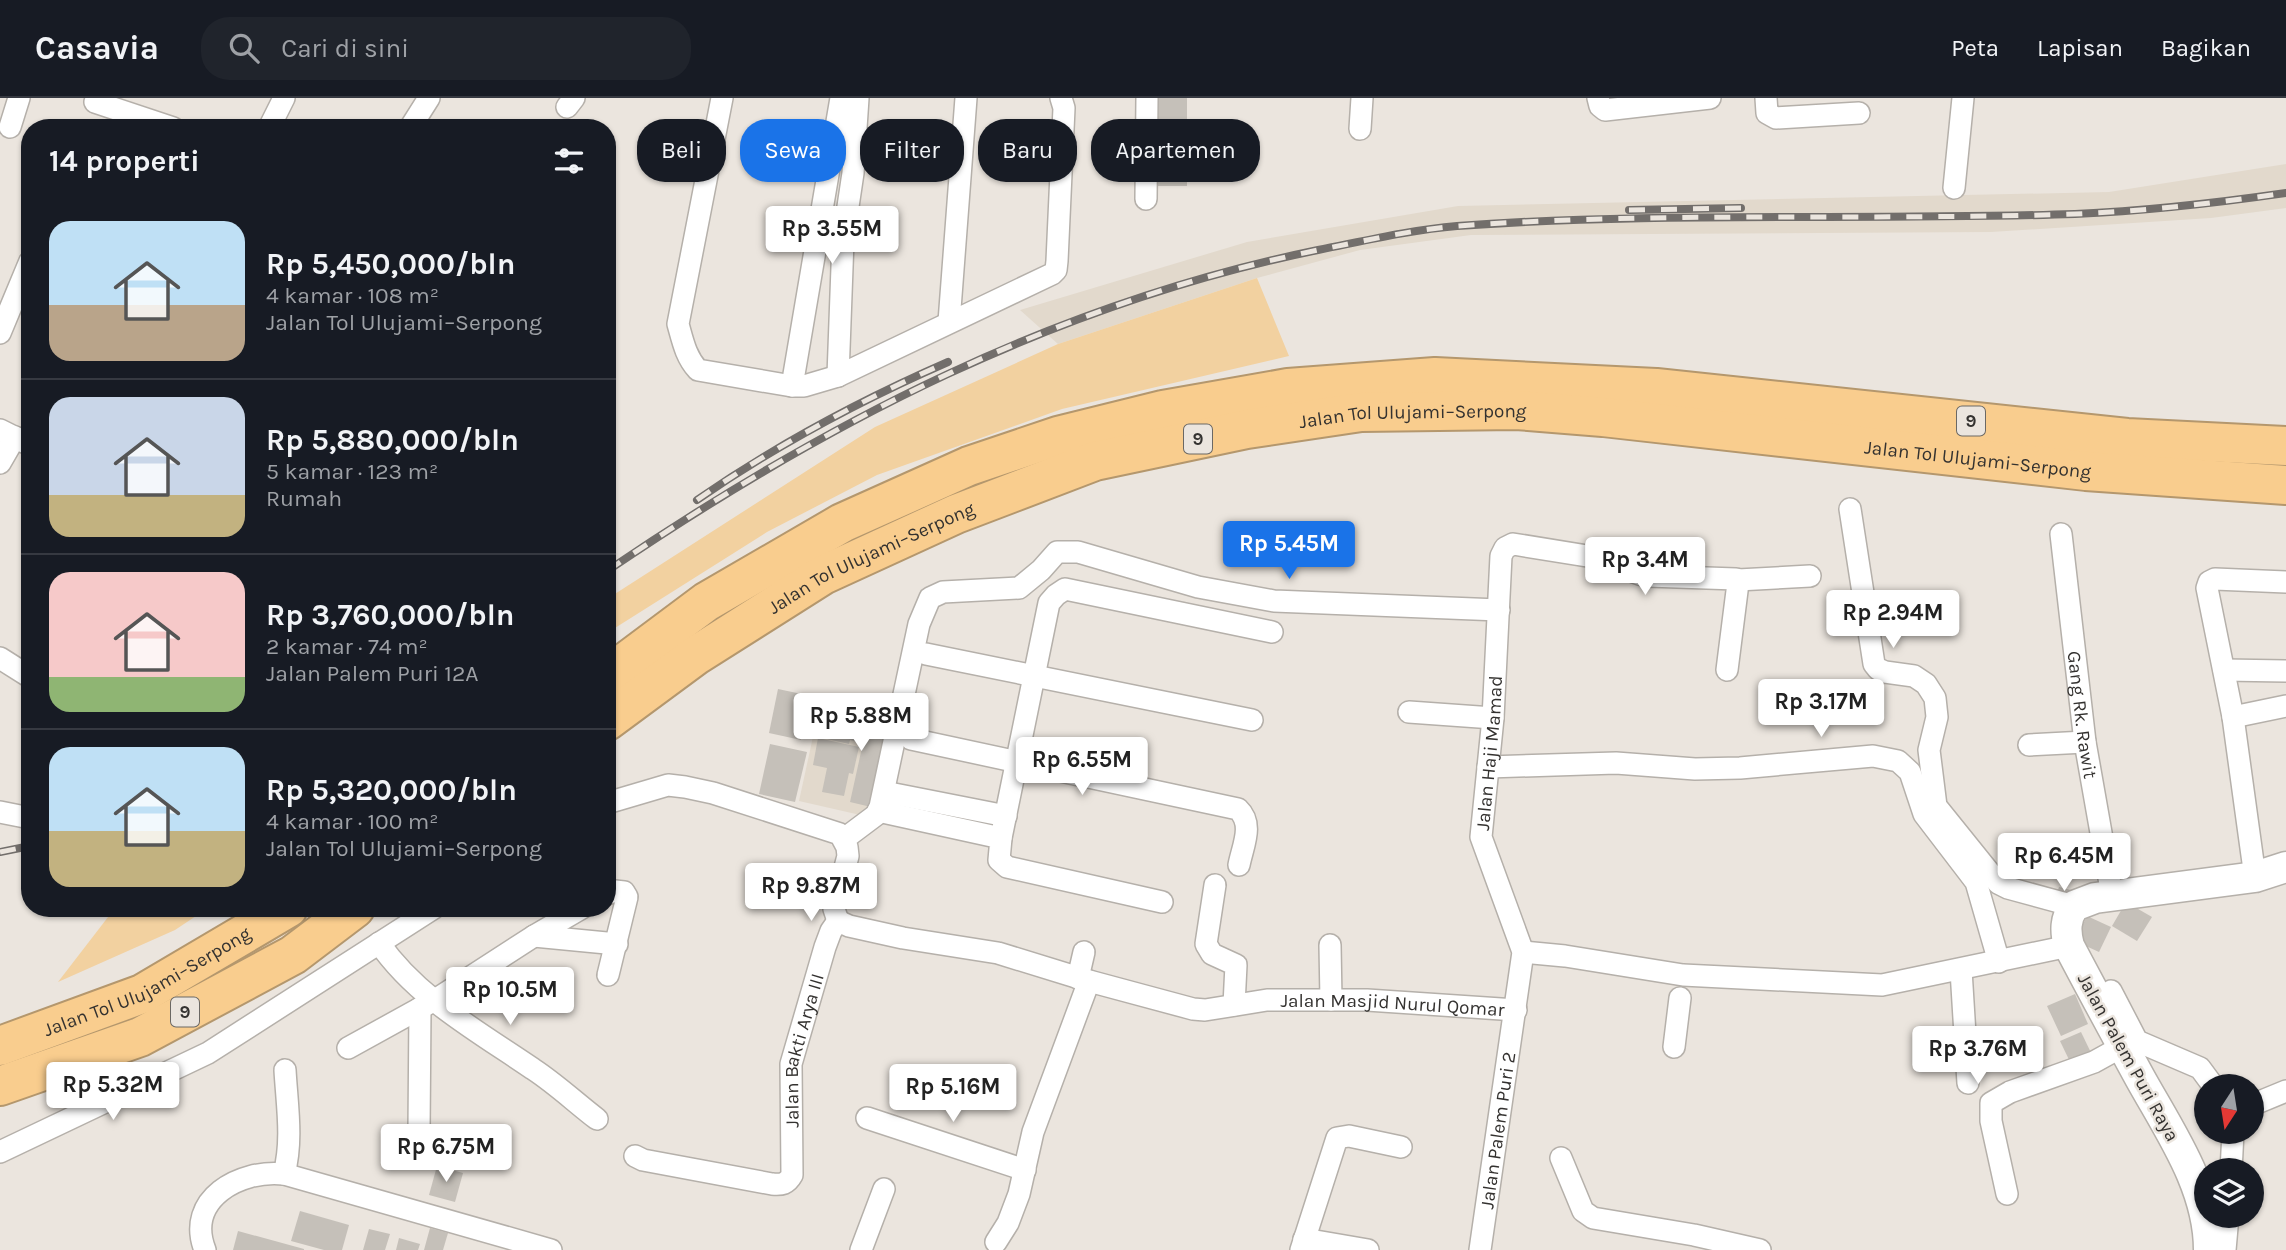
<!DOCTYPE html>
<html lang="id">
<head>
<meta charset="utf-8">
<style>
  body { margin:0; font-family:Karla,sans-serif; background:#20242c; color:#f1f3f6; height:100vh; display:flex; flex-direction:column; font-size:26px; white-space:nowrap }
  * { box-sizing:border-box; margin:0 }
  p { font-size:23px; color:#9ea1a6 }
  .icon { flex:none; width:38px; height:38px; fill:none; stroke:currentColor; stroke-width:2; stroke-linecap:round; stroke-linejoin:round }
  .map { position:relative; flex:1; overflow:hidden }
  .details { position:absolute; left:21px; top:21px; width:595px; height:798px; display:flex; flex-direction:column; background:#171b24; border-radius:28px; box-shadow:0 2px 5px #0004 }
  .details>* { flex:none }
  .guide { position:absolute; left:637px; top:21px; width:665px; height:63px; display:flex; gap:14px }
  .needle { width:46px; rotate:192deg }
  .fabs { position:absolute; left:2194px; top:976px; display:grid; gap:14px }
  .fabs a { display:grid; place-items:center; width:70px; height:70px; border-radius:50%; background:#171b24; box-shadow:0 2px 5px #0004; font-size:35px }
  .price { position:absolute; translate:-50% -60px; padding:0 16px; border-radius:7px; background:#fff; color:#222; font-size:23px; line-height:46px; filter:drop-shadow(0 2px 4px #0008) }
  .price::after { content:''; position:absolute; left:50%; top:42px; width:21px; height:16px; margin-left:-10px; background:inherit; clip-path:polygon(0 0,100% 0,50% 100%) }
  .price.active { background:#1a73e8; color:#fff }
  ul { padding:0; list-style:none }
  li { display:flex; align-items:center; gap:21px; height:175px; padding:0 28px }
  li+li { border-top:2px solid #363941 }
  li span { display:grid; place-items:center; flex:none; width:196px; height:140px; border-radius:21px; color:#555 }
  li>.icon { margin-inline-start:auto }
  span .icon { width:84px; height:84px; fill:#fffc; stroke-width:1 }
  li b { font-size:30px }
  h2 { display:flex; justify-content:space-between; align-items:center; height:84px; padding:0 28px; font-size:30px }
  .tag { padding:0 24px; border-radius:28px; background:#171b24; box-shadow:0 2px 5px #0004; font-size:24px; line-height:63px }
  .tag.active { background:#1a73e8; color:#fff }
  header { display:flex; align-items:center; gap:42px; box-sizing:border-box; height:98px; padding:0 35px; background:#171b24; border-bottom:2px solid #363941 }
  header strong { font-size:33px }
  nav { display:flex; gap:38px; margin-inline-start:auto; font-size:24px }
  .search { width:490px; height:63px; background:#20242c; display:flex; align-items:center; gap:18px; box-sizing:border-box; padding:0 24px; border-radius:28px; color:#9ea1a6; font-size:26px }
  .map>svg:first-child { display:block }
  .built { fill:#e2d9cc }
  .green { fill:#f2d1a0 }
  .building { fill:#c5c0b9 }
  .lines { fill:none; stroke-linecap:round; stroke-linejoin:round }
  .street-casing { stroke:#b5b0aa; stroke-width:24 }
  .secondary-casing { stroke:#b5b0aa; stroke-width:33 }
  .highway-casing { stroke:#b4976d; stroke-width:42 }
  .street { stroke:#fff; stroke-width:21 }
  .secondary { stroke:#fff; stroke-width:30 }
  .highway { stroke:#f9cd8e; stroke-width:38 }
  .rail-casing { stroke:#726e6b; stroke-width:8 }
  .rail { stroke:#ebe5de; stroke-width:5; stroke-dasharray:16; stroke-linecap:butt }
  .labels { text-anchor:middle; stroke-width:5; stroke-linejoin:round; paint-order:stroke }
  .shield { fill:#ebe5de; stroke:#6b6864; stroke-width:2 }
  .shield-label { font-size:18px; font-weight:bold; fill:#343230 }
  .street-label { font-size:19px; fill:#343230; stroke:#ebe5de }
</style>
</head>
<body>
<header>
<strong>Casavia</strong>
<div class="search"><svg class="icon" aria-label="search" viewBox="0 0 24 24"><circle cx="10" cy="10" r="6"/><path d="M15 15l6 6"/></svg>Cari di sini</div>
<nav><a>Peta</a><a>Lapisan</a><a>Bagikan</a></nav>
</header>
<div class="map">
<svg width="2286" height="1152" viewBox="0 0 2286 1152">
  <rect width="100%" height="100%" fill="#ebe5de"/>
  <g class="built">
    <polygon points="2286,66 2286,110 2211,120 1991,134 1471,137 1360,152 1257,180 1058,246 1020,212 1247,144 1458,108 2109,94"/>
    <polygon points="821,602 898,619 869,719 799,703"/>
  </g>
  <g class="green">
    <polygon points="1257,180 1289,258 1062,311 877,377 767,434 607,535 607,501 875,329 1058,246"/>
    <polygon points="115,810 208,810 175,832 58,884"/>
  </g>
  <g class="building">
    <polygon points="1158,0 1187,0 1187,88 1157,88"/>
    <polygon points="778,591 811,598 801,642 769,635"/>
    <polygon points="833,614 868,622 867,627 888,632 871,709 850,704 863,645 850,642 849,646 827,641"/>
    <polygon points="818,640 859,649 853,676 849,675 844,698 822,694 827,670 813,667"/>
    <polygon points="770,646 807,654 795,704 759,696"/>
    <polygon points="2059,789 2071,792 2069,801 2056,798"/>
    <polygon points="2126,804 2152,819 2137,843 2112,828"/>
    <polygon points="2087,818 2111,829 2099,854 2075,843"/>
    <polygon points="2075,896 2088,926 2061,938 2047,908"/>
    <polygon points="2081,934 2094,961 2073,970 2060,943"/>
    <polygon points="437,1068 463,1075 455,1104 429,1097"/>
    <polygon points="300,1113 349,1127 342,1152 324,1152 291,1143"/>
    <polygon points="430,1130 448,1135 443,1152 424,1152"/>
    <polygon points="369,1131 390,1136 385,1152 363,1152"/>
    <polygon points="238,1133 304,1151 304,1152 233,1152"/>
    <polygon points="399,1140 420,1146 418,1152 396,1152"/>
  </g>
  <g class="lines">
    <defs>
      <g id="street">
        <polyline points="97,0 95,4 173,30"/>
        <path d="M722 0 678 226C683 244 686 259 698 272L792 288H804L838 278 1052 176 1056 172 1057 163 1064 10 1061 0"/>
        <polyline points="1598,0 1600,8 1605,12 1710,0"/>
        <polyline points="1766,0 1767,15 1776,20 1859,15"/>
        <polyline points="567,9 574,0"/>
        <polyline points="10,29 19,0"/>
        <polyline points="269,30 284,0"/>
        <polyline points="410,30 429,0"/>
        <polyline points="1360,31 1362,0"/>
        <polyline points="1954,90 1963,0"/>
        <polyline points="1146,101 1147,0"/>
        <polyline points="949,224 966,0"/>
        <polyline points="0,235 30,163"/>
        <polyline points="838,278 843,142 853,75 858,0"/>
        <polyline points="792,288 841,0"/>
        <polyline points="0,332 30,347"/>
        <polyline points="0,365 15,339"/>
        <polyline points="1850,411 1874,566 1878,571 1885,574 1914,578 1926,586 1935,600 1937,619 1929,652 1936,708 1998,785 2008,790 2074,808"/>
        <path id="s1" d="M2061 436 2085 644 2112 797"/>
        <polyline points="1738,482 1810,478"/>
        <polyline points="926,556 1252,622"/>
        <polyline points="0,560 30,579"/>
        <polyline points="2224,572 2286,573"/>
        <polyline points="1409,614 1493,620"/>
        <polyline points="2233,619 2286,608"/>
        <path d="M911 641 1238 711C1254 726 1243 747 1239 767"/>
        <polyline points="2029,647 2085,644"/>
        <polyline points="1488,669 1616,665 1695,671 1740,670 1873,658 1898,663 1910,674 1924,716 1976,784 1999,864"/>
        <polyline points="884,694 1006,718"/>
        <polyline points="607,705 668,687 685,689 713,695 840,736 847,749 848,758 834,811 838,823"/>
        <polyline points="878,713 1001,740 999,762 1007,769 1162,804"/>
        <polyline points="0,714 30,720"/>
        <polyline points="1001,740 1049,505 1056,497 1065,491 1272,534"/>
        <polyline points="844,741 876,717 880,709 919,526 930,500 943,494 1019,490 1041,472 1057,454 1078,454 1198,489 1274,503 1499,512"/>
        <polyline points="2255,779 2233,619 2207,490 2209,484 2215,481 2286,484"/>
        <polyline points="1215,787 1206,846 1212,856 1236,867 1234,907"/>
        <polyline points="607,796 615,793 624,794 627,799 608,877"/>
        <path id="s2" d="M838 823 849 828 903 840 998 855 1089 883 1193 911 1205 912 1267 902H1367L1516 912"/>
        <polyline points="534,838 617,846"/>
        <path d="M379 845C417 900 479 934 533 971 556 986 576 1005 597 1021"/>
        <polyline points="1330,847 1331,902"/>
        <polyline points="1523,854 1565,858 1683,877 1882,887 2069,848"/>
        <polyline points="1961,872 1968,985"/>
        <polyline points="1078,880 1084,854"/>
        <polyline points="2111,893 2137,943 2200,970 2214,989"/>
        <polyline points="1674,949 1680,900"/>
        <polyline points="348,950 435,902 534,838 582,810"/>
        <polyline points="2252,1007 2286,993"/>
        <polyline points="867,1020 1025,1072"/>
        <polyline points="419,1033 420,910"/>
        <polyline points="0,1054 208,955 434,810"/>
        <path id="s3" d="M635 1058 643 1062 772 1086C782 1087 787 1086 792 1077L791 966 825 849 831 833 838 823"/>
        <polyline points="1561,1060 1583,1113 1593,1120 1694,1137 1760,1152"/>
        <polyline points="2231,1073 2233,1034"/>
        <path d="M284 1076C293 1042 287 1007 285 972"/>
        <polyline points="2007,1096 1991,1023 1991,1005 2010,994 2094,964 2123,948"/>
        <polyline points="1304,1141 1368,1152"/>
        <polyline points="996,1144 1008,1125 1019,1096 1033,1034 1089,883"/>
        <path d="M205 1152C185 1101 240 1071 284 1076L551 1152"/>
        <polyline points="861,1152 884,1091"/>
        <polyline points="1301,1152 1337,1040 1349,1038 1401,1049"/>
        <path id="s4" d="M1480 1152 1523 854 1481 739 1493 620 1501 458 1505 450 1513 446 1612 462C1627 469 1632 476 1648 478L1736 481 1738 485 1727 572"/>
        <polyline points="2225,1152 2228,1118"/>
      </g>
      <path id="secondary" d="M2209 1152C2209 1089 2170 1034 2140 980 2116 936 2092 892 2069 848 2065 833 2065 821 2074 808L2095 800 2255 779 2286 769"/>
      <g id="highway">
        <polyline points="607,578 706,504 842,425 969,368 1058,338 1163,312 1288,290 1435,279 1656,290 2127,340 2286,348"/>
        <path id="s5" d="M607 623 695 558 823 477 956 416 1095 363 1247 331 1361 314 1516 312 1603 319 2086 373 2286 387"/>
        <path id="s6" d="M0 948 142 896 288 810"/>
        <polyline points="0,988 140,939 293,857 355,810"/>
      </g>
    </defs>
    <use href="#street" class="street-casing"/>
    <use href="#secondary" class="secondary-casing"/>
    <use href="#highway" class="highway-casing"/>
    <use href="#street" class="street"/>
    <use href="#secondary" class="secondary"/>
    <use href="#highway" class="highway"/>
    <defs>
      <g id="rail">
        <polyline points="1629,112 1741,110"/>
        <path d="M697 402C775 348 861 302 948 264"/>
        <path d="M607 473C828 323 1055 206 1318 152 1364 143 1410 132 1457 128 1663 113 1870 123 2075 116 2146 113 2216 105 2286 95"/>
        <polyline points="0,754 30,748"/>
      </g>
    </defs>
    <use href="#rail" class="rail-casing"/>
    <use href="#rail" class="rail"/>
  </g>
  <g class="labels">
    <g class="shield">
      <rect x="1957" y="308.5" width="28" height="29" rx="5"/>
      <rect x="1184" y="326.5" width="28" height="29" rx="5"/>
      <rect x="171" y="899.5" width="28" height="29" rx="5"/>
    </g>
    <g class="shield-label">
      <text x="1971" y="329">9</text>
      <text x="1198" y="347">9</text>
      <text x="185" y="920">9</text>
    </g>
    <g class="street-label">
      <text dy="7" stroke="none"><textPath href="#s5" startOffset="878">Jalan Tol Ulujami–Serpong</textPath></text>
      <text dy="7" stroke="none"><textPath href="#s5" startOffset="1446">Jalan Tol Ulujami–Serpong</textPath></text>
      <text dy="7" stroke="none"><textPath href="#s5" startOffset="312">Jalan Tol Ulujami–Serpong</textPath></text>
      <text dy="7" stroke="none"><textPath href="#s1" startOffset="182">Gang Rk. Rawit</textPath></text>
      <text dy="7" stroke="none"><textPath href="#s4" startOffset="508">Jalan Haji Mamad</textPath></text>
      <text dy="7" stroke="none"><textPath href="#s6" startOffset="161">Jalan Tol Ulujami–Serpong</textPath></text>
      <text dy="7" stroke="none"><textPath href="#s2" startOffset="567">Jalan Masjid Nurul Qomar</textPath></text>
      <text dy="7" stroke="none"><textPath href="#s3" startOffset="290">Jalan Bakti Arya III</textPath></text>
      <text transform="translate(2129 959) rotate(61)" y="7">Jalan Palem Puri Raya</text>
      <text dy="7" stroke="none"><textPath href="#s4" startOffset="121">Jalan Palem Puri 2</textPath></text>
    </g>
  </g>
</svg>
<div class="fabs">
<a><svg class="needle" viewBox="-14 -14 28 28"><path d="M0-13l5 13h-10z" fill="#e53935"/><path d="M0 13l5-13h-10z" fill="#9ea1a6"/></svg></a>
<a><svg class="icon" aria-label="layers" viewBox="0 0 24 24"><path d="M12 4l9 5-9 5-9-5zM3 14l9 5 9-5"/></svg></a>
</div>
<b class="price" style="left:832px;top:168px">Rp 3.55M</b>
<b class="price active" style="left:1289px;top:483px">Rp 5.45M</b>
<b class="price" style="left:1645px;top:499px">Rp 3.4M</b>
<b class="price" style="left:1893px;top:552px">Rp 2.94M</b>
<b class="price" style="left:1821px;top:641px">Rp 3.17M</b>
<b class="price" style="left:861px;top:655px">Rp 5.88M</b>
<b class="price" style="left:1082px;top:699px">Rp 6.55M</b>
<b class="price" style="left:2064px;top:795px">Rp 6.45M</b>
<b class="price" style="left:811px;top:825px">Rp 9.87M</b>
<b class="price" style="left:510px;top:929px">Rp 10.5M</b>
<b class="price" style="left:1978px;top:988px">Rp 3.76M</b>
<b class="price" style="left:113px;top:1024px">Rp 5.32M</b>
<b class="price" style="left:953px;top:1026px">Rp 5.16M</b>
<b class="price" style="left:446px;top:1086px">Rp 6.75M</b>
<div class="guide">
<a class="tag">Beli</a>
<a class="tag active">Sewa</a>
<a class="tag">Filter</a>
<a class="tag">Baru</a>
<a class="tag">Apartemen</a>
</div>
<section class="details">
<h2>14 properti<svg class="icon" aria-label="filters" viewBox="0 0 24 24"><path d="M4 7h16M4 17h16"/><circle cx="9" cy="7" r="2"/><circle cx="15" cy="17" r="2"/></svg></h2>
<ul>
<li><span style="background:linear-gradient(#bfe0f5 60%,#b9a48a 0)"><svg class="icon" aria-label="home" viewBox="0 0 24 24"><path d="M3 11l9-7 9 7M6 9v11h12V9"/></svg></span><div><b>Rp 5,450,000/bln</b><p>4 kamar · 108 m²</p><p>Jalan Tol Ulujami–Serpong</p></div></li>
<li><span style="background:linear-gradient(#c9d6e8 70%,#c2b280 0)"><svg class="icon" aria-label="home" viewBox="0 0 24 24"><path d="M3 11l9-7 9 7M6 9v11h12V9"/></svg></span><div><b>Rp 5,880,000/bln</b><p>5 kamar · 123 m²</p><p>Rumah</p></div></li>
<li><span style="background:linear-gradient(#f6c9c9 75%,#8fb573 0)"><svg class="icon" aria-label="home" viewBox="0 0 24 24"><path d="M3 11l9-7 9 7M6 9v11h12V9"/></svg></span><div><b>Rp 3,760,000/bln</b><p>2 kamar · 74 m²</p><p>Jalan Palem Puri 12A</p></div></li>
<li><span style="background:linear-gradient(#bfe0f5 60%,#c2b280 0)"><svg class="icon" aria-label="home" viewBox="0 0 24 24"><path d="M3 11l9-7 9 7M6 9v11h12V9"/></svg></span><div><b>Rp 5,320,000/bln</b><p>4 kamar · 100 m²</p><p>Jalan Tol Ulujami–Serpong</p></div></li>
</ul>
</section>
</div>
</body>
</html>
